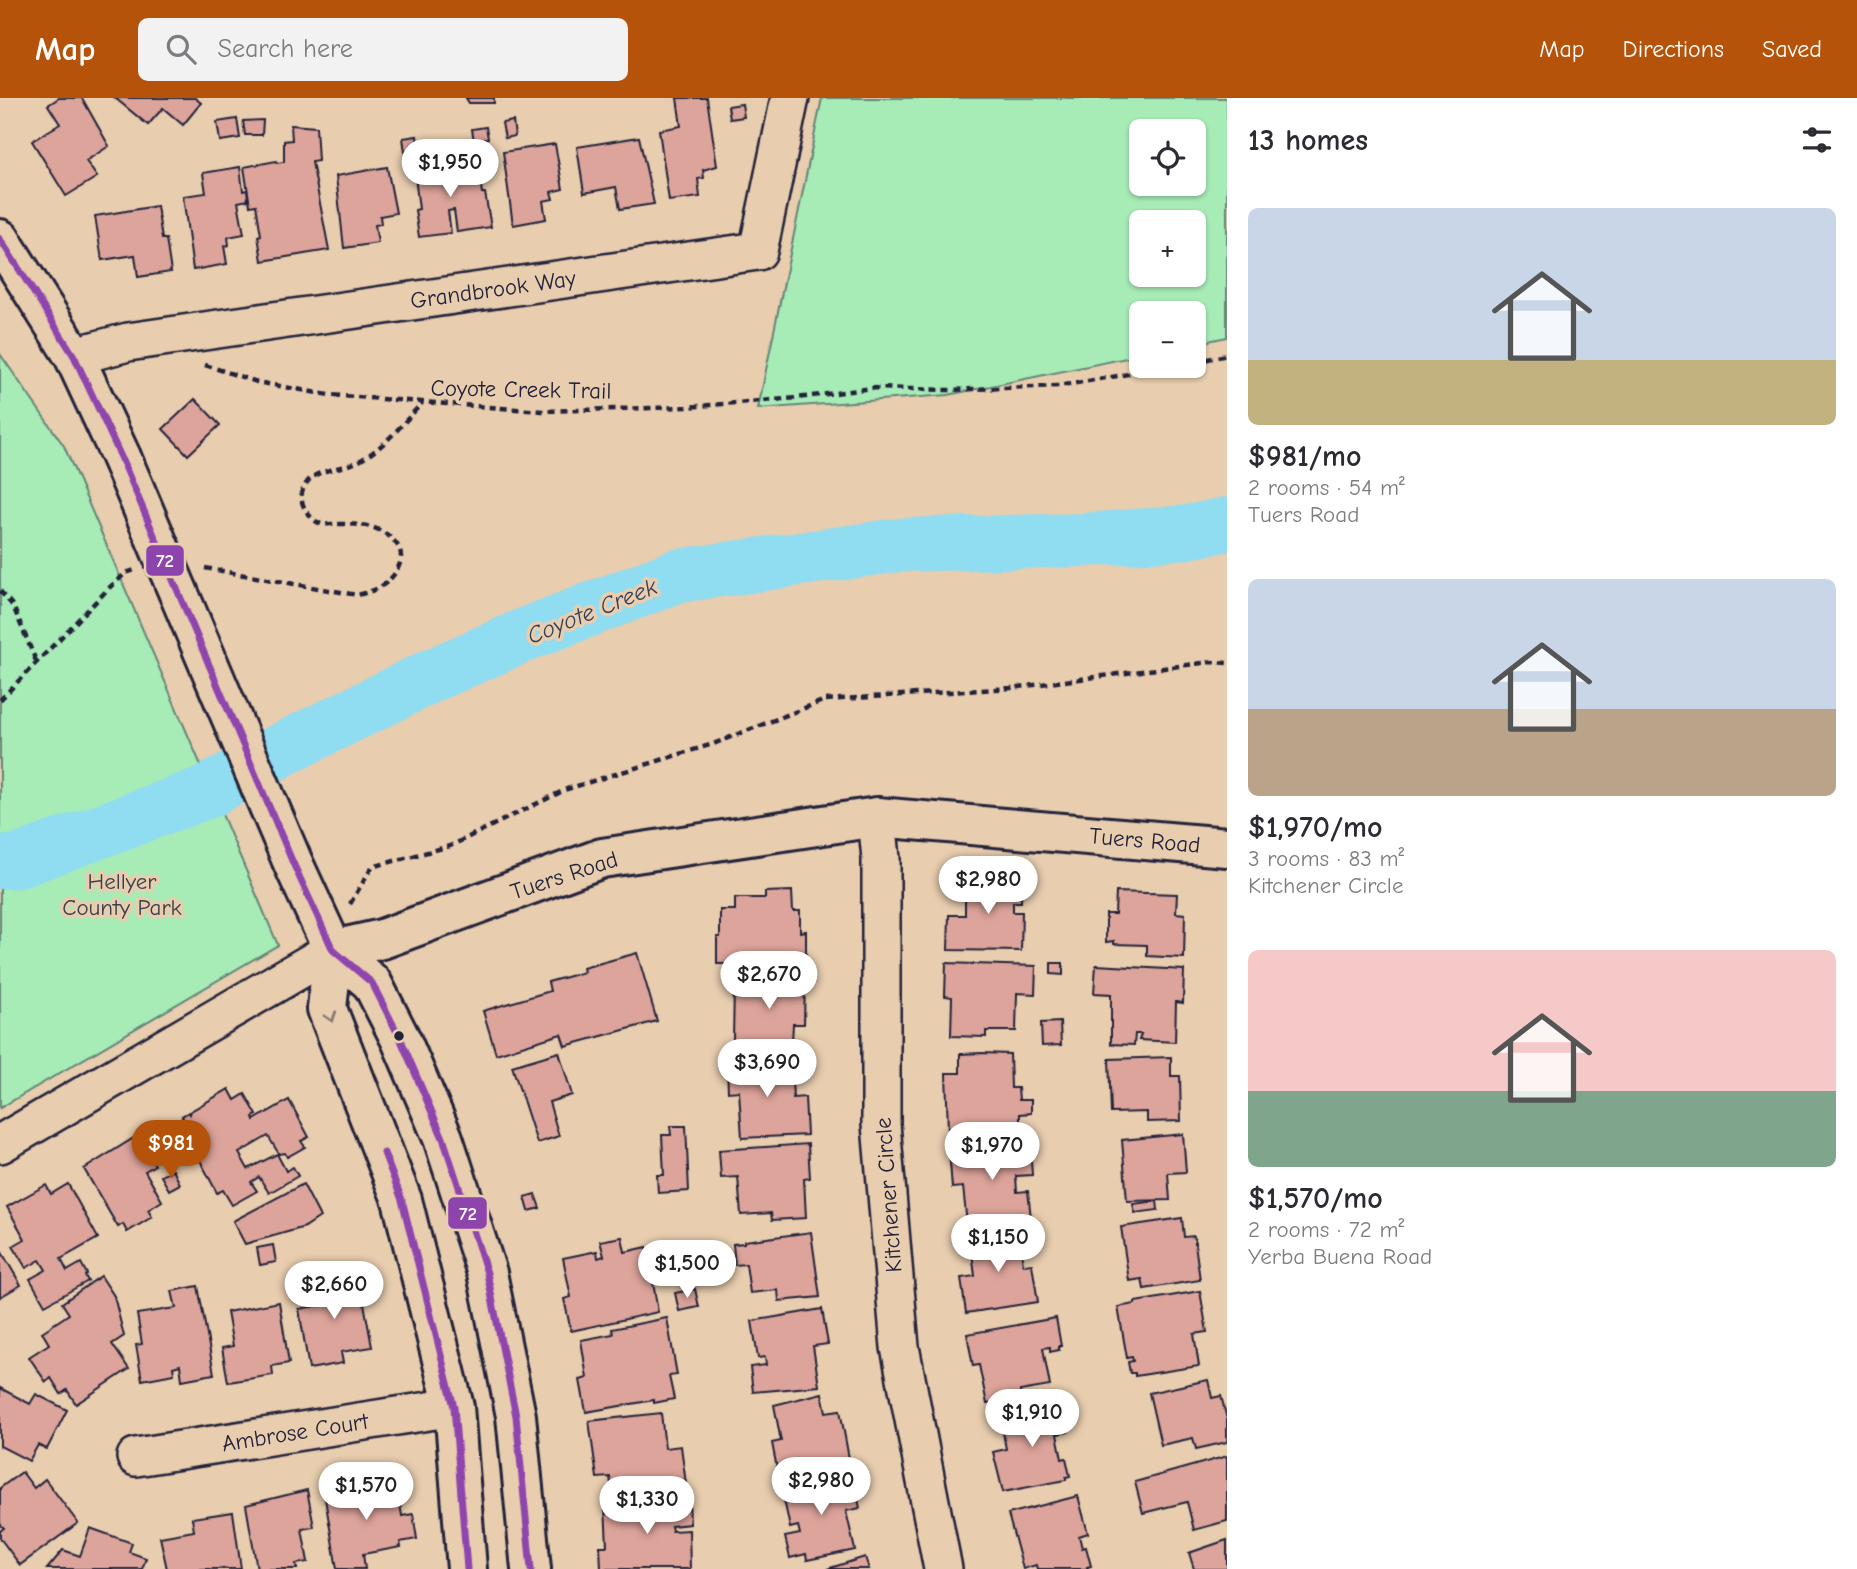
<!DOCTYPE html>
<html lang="en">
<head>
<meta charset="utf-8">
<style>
  body { margin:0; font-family:"Comic Neue",sans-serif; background:#f2f2f3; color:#2b2b33; height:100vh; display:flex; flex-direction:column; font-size:26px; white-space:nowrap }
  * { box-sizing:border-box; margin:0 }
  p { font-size:23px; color:#7c7c81 }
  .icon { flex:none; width:38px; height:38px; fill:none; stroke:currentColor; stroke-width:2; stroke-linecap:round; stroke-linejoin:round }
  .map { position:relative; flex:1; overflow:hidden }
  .panel { display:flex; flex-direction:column; background:#fff; width:630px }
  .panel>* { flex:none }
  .tools { position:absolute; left:1129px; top:21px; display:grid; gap:14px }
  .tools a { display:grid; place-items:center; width:77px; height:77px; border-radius:10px; background:#fff; box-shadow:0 2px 5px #0004; font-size:35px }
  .price { position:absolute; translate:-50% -60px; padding:0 16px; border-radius:24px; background:#fff; color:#222; font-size:23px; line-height:46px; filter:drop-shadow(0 2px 4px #0008) }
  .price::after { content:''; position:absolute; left:50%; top:42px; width:21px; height:16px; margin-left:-10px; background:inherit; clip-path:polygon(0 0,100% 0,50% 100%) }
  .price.selected { background:#b45309; color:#fff }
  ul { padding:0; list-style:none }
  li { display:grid; align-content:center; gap:14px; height:371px; padding:0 21px }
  li span { display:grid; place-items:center; height:217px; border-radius:10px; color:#555 }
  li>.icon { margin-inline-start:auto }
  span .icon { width:126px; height:126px; fill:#fffc; stroke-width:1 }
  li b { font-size:30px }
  h2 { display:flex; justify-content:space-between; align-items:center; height:84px; padding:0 21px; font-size:30px }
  header { display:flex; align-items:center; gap:42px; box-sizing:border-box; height:98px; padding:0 35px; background:#b45309; color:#fff }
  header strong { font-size:33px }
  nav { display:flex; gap:38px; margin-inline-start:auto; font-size:24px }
  .search { width:490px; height:63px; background:#f2f2f3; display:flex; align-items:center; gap:18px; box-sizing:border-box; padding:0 24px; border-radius:10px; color:#7c7c81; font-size:26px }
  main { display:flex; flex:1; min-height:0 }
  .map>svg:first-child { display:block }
  .green { fill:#a7ebb6; stroke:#648678; stroke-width:2; fill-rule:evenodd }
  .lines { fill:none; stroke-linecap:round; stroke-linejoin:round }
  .river { stroke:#90dcf1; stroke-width:54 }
  .building { fill:#dda49b; stroke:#22223b; stroke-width:2 }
  .minor-casing { stroke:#22223b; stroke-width:42 }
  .tertiary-casing { stroke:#22223b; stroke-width:44 }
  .secondary-casing { stroke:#22223b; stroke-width:44 }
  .path { stroke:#22223b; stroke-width:4.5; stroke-dasharray:7 5; stroke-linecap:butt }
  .minor { stroke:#e8cdaf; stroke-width:37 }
  .tertiary { stroke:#e8cdaf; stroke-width:38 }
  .secondary { stroke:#e8cdaf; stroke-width:38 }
  .secondary-bridge-casing { stroke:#22223b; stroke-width:44; stroke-linecap:butt }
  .secondary-bridge { stroke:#e8cdaf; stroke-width:38 }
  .bus-1-casing { stroke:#e8cdaf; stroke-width:12 }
  .bus-1 { stroke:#8e44ad; stroke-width:7 }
  .oneway { stroke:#857875 }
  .bus-dot { fill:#22223b; stroke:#e8cdaf; stroke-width:2.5 }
  .labels { text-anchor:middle; stroke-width:7; stroke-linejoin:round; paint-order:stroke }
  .street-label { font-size:23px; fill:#22223b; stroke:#e8cdaf }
  .park-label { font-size:23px; fill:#36404d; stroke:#e8cdaf }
  .water-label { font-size:24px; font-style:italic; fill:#323e56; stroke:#e8cdaf }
  .line-badge { stroke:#e8cdaf; stroke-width:2.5 }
  .badge-label { font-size:19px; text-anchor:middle; font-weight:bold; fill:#fff }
</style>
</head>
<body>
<header>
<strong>Map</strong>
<div class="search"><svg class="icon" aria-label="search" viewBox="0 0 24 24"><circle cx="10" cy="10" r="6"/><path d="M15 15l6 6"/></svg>Search here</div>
<nav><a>Map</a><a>Directions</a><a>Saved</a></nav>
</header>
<main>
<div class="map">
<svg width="1227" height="1471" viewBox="0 0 1227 1471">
  <rect width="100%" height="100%" fill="#e8cdaf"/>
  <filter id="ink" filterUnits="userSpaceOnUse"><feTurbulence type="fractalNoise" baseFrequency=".0143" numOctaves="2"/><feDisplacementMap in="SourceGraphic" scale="14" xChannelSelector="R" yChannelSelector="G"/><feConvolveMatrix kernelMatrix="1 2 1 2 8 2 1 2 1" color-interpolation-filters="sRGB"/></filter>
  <g filter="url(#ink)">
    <g class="green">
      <path d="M822 0H1227V239L1194 246V215H1141V257L948 297 758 311ZM1141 33H1194V86H1141ZM1141 124H1194V177H1141Z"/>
      <polygon points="0,256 64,348 278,847 0,1010"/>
    </g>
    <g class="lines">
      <polyline class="river" points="0,764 19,763 209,693 281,652 435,576 529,535 677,478 900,447 1084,442 1188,434 1227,426"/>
    </g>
    <g class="building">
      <polygon points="59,0 82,0 109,48 86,63 97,79 66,98 32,43 60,26 48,7"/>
      <polygon points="115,0 195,0 201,5 183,27 163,10 148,27"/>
      <polygon points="466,0 494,0 494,5 469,5"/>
      <polygon points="677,0 707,0 717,68 703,72 704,80 698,81 700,99 669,103 659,32 681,28"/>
      <polygon points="742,6 744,19 730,21 728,8"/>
      <polygon points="237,21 240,40 220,43 217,24"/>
      <polygon points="263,22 262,37 245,37 243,23"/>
      <polygon points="513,23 515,38 505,40 502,25"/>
      <polygon points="291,27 316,29 318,63 312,64 329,152 262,163 258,138 261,137 256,107 250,108 244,69 276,63 277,65 284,64 284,43 292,42"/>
      <polygon points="486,29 488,40 474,43 472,31"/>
      <polygon points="417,38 418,47 412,48 413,53 405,54 403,40"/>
      <polygon points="639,39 654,106 620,111 616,89 584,95 577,49"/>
      <polygon points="555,46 563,91 551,94 553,101 543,103 546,121 513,127 503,54"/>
      <polygon points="477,62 482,95 485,95 491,129 457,134 454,112 448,113 451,135 419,139 415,112 419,111 414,71"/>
      <polygon points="240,69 243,93 247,92 248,102 238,104 244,136 228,139 229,147 224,148 227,166 193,172 183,98 206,95 203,75"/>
      <polygon points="387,69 396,115 380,118 381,126 375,127 378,145 344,150 336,78"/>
      <polygon points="157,108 162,141 166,141 171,174 138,179 135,157 102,162 95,118"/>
      <polygon points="195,301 220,327 188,357 163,331"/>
      <polygon points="965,778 1022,778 1021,804 1013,804 1013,814 1022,814 1021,853 948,852 949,817 965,817"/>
      <polygon points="792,793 793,813 800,813 800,834 806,833 806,865 717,866 717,839 720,839 720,812 735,812 735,800 765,800 765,794"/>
      <polygon points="1116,794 1177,796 1176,815 1185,816 1184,860 1147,858 1147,847 1114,846 1114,843 1106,844 1106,816 1115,816"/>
      <polygon points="637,855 657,923 565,948 561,936 496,956 483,913 550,893 548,884 584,874 583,870"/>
      <polygon points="946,865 1036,868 1035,896 1017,895 1016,933 986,933 986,939 951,938 952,899 945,898"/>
      <polygon points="1051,865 1063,865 1063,877 1051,876"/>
      <polygon points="1096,867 1184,872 1183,905 1176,904 1175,944 1139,942 1141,936 1135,936 1134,947 1111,946 1111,896 1094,895"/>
      <polygon points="770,879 805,880 804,926 793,926 792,944 733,942 734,889 770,890"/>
      <polygon points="1060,924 1061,947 1042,948 1041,925"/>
      <polygon points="559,954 572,997 549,1004 559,1038 537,1045 512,968"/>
      <polygon points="982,955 1010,956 1011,990 1018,990 1019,1002 1031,1002 1031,1015 1020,1016 1020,1028 948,1032 946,975 960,975 960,956"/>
      <polygon points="1171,959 1171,978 1180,978 1181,1023 1147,1024 1147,1014 1111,1015 1109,961"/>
      <polygon points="791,962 793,1000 805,999 807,1037 742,1040 739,993 728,994 727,966"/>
      <polygon points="229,991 235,1002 245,996 257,1017 253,1019 254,1022 289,1002 309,1039 301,1043 305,1049 287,1059 285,1055 279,1056 268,1038 239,1055 248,1071 277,1056 286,1073 293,1069 298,1078 269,1095 259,1079 251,1084 257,1093 232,1107 223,1092 217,1095 179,1022 183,1020 182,1018 189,1014 190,1016 191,1013"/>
      <polygon points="670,1028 686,1028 689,1093 658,1095 657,1077 664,1077 662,1037 671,1037"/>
      <polygon points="1183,1036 1186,1074 1168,1075 1170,1102 1127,1103 1122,1042"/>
      <polygon points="137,1038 155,1067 145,1073 162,1103 148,1112 152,1119 127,1134 123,1126 118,1129 84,1071"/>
      <polygon points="808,1046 810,1080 804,1081 806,1120 772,1122 771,1115 741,1117 738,1079 721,1080 719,1052"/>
      <polygon points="1014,1048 1015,1051 1030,1049 1032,1077 1016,1078 1017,1094 1028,1093 1031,1120 967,1126 963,1089 952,1090 949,1052"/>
      <polygon points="173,1072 180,1086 169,1092 161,1078"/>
      <polygon points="68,1086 98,1140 61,1161 67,1173 81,1165 87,1176 85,1178 88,1183 45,1207 30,1181 46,1172 40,1162 26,1170 13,1148 25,1141 7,1109 46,1087 51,1096"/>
      <polygon points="303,1086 320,1119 305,1129 245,1146 233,1123"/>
      <polygon points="535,1096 540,1110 529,1113 525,1099"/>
      <polygon points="1157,1103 1158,1112 1135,1115 1133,1106"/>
      <polygon points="1182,1120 1184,1139 1194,1138 1200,1182 1144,1191 1142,1181 1129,1183 1121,1129"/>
      <polygon points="1019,1133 1023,1167 1032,1166 1038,1204 966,1215 961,1180 975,1178 970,1139"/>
      <polygon points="811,1134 820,1199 779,1203 778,1192 750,1195 746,1166 735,1167 733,1146 744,1145 744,1143"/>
      <polygon points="622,1139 625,1154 647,1149 658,1214 571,1233 564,1201 571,1199 563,1160 597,1153 598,1160 604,1158 600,1143"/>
      <polygon points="273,1147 276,1164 260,1167 257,1150"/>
      <polygon points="0,1151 21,1187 0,1199"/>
      <polygon points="316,1177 317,1185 359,1178 372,1249 341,1254 343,1265 309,1271 299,1211 321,1207 320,1204 308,1206 303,1180"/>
      <polygon points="101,1178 114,1198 124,1238 112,1246 129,1271 76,1306 67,1292 61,1296 51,1280 46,1284 29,1259 49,1246 42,1234 69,1216 62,1205"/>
      <polygon points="198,1188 214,1276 182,1282 180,1267 173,1269 174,1276 142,1282 136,1247 142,1246 137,1216 176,1210 172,1193"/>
      <polygon points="695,1191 699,1209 679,1213 675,1195"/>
      <polygon points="1200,1193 1207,1234 1194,1236 1199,1268 1135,1278 1135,1275 1130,1275 1128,1264 1133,1263 1132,1259 1127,1260 1118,1209 1135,1206 1135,1204"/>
      <polygon points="279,1204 289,1265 272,1268 273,1277 228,1284 222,1250 233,1248 227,1214"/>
      <polygon points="822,1211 828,1246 813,1248 819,1288 753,1294 750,1269 766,1267 765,1259 758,1260 752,1223"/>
      <polygon points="667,1220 677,1277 669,1278 674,1301 654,1305 654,1302 586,1314 580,1282 587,1280 581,1242 613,1236 612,1231"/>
      <polygon points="1056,1220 1061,1248 1059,1248 1059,1252 1050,1254 1050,1249 1043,1250 1050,1288 1020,1293 1021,1300 987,1306 979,1267 973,1268 967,1236"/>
      <polygon points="1208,1282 1212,1300 1221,1298 1227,1321 1227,1344 1196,1351 1193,1340 1161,1347 1149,1295"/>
      <polygon points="0,1290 30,1306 36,1296 67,1312 47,1351 38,1347 29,1363 0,1348"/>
      <polygon points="822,1295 826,1314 840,1312 850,1366 779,1381 772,1345 781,1343 774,1307"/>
      <polygon points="1063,1306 1068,1334 1057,1336 1062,1361 1066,1360 1070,1378 1066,1379 1066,1382 1003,1394 993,1354 1006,1351 1000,1318"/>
      <polygon points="661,1315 665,1350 681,1348 686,1386 635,1393 635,1396 613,1399 610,1379 597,1380 589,1323"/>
      <polygon points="1227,1358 1227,1423 1194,1432 1187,1404 1143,1415 1135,1384"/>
      <polygon points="22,1374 34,1390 45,1381 78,1425 20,1467 0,1440 0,1433 4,1430 0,1426 0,1390"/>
      <polygon points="852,1374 860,1410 846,1413 855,1452 807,1462 806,1456 790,1460 785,1439 800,1436 798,1428 790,1430 782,1392"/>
      <polygon points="396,1383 402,1418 413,1416 417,1441 400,1444 401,1449 363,1456 365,1471 337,1471 323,1389 356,1384 357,1390"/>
      <polygon points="307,1392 314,1429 302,1431 308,1464 296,1466 297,1471 257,1471 246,1407"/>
      <polygon points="1078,1398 1088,1435 1079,1438 1082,1450 1086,1449 1091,1468 1087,1469 1088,1471 1037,1471 1036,1467 1023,1471 1008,1416"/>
      <polygon points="689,1400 690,1426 671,1428 672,1433 689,1432 690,1471 601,1471 600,1448 607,1448 605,1408 643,1406 643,1402"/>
      <polygon points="233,1414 241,1471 167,1471 160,1439 194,1433 192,1420"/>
      <polygon points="90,1430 132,1445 129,1454 146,1460 142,1471 47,1471 63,1452 80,1458"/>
      <polygon points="1227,1442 1227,1471 1194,1471 1189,1455"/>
      <polygon points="865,1459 869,1471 827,1471"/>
    </g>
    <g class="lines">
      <defs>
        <g id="minor">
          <polyline points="74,258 128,244 758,153 790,0"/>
          <polyline points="877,719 881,761 881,1026 900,1249 943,1471"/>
          <polyline points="0,1046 333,852"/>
          <polyline points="136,1359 454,1309"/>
        </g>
        <polyline id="tertiary" points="333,852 382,841 602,760 877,719 1227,749"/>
        <g id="secondary">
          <polyline points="0,141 74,258 121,359"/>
          <polyline points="293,765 333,852 372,885 401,942 443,1040 487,1175 516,1318 531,1471"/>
          <polyline points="333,852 327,911 402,1102 454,1309 467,1471"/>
        </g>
      </defs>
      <use href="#minor" class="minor-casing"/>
      <use href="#tertiary" class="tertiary-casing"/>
      <use href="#secondary" class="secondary-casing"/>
      <g class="path">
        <polyline points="1194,264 1227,257"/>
        <polyline points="205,267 257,284 329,297 542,313 687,309 797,300 873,290 947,292 1059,288 1175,268"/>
        <path d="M205 470 357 497C375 493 387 488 397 472 401 465 403 456 398 448 383 426 358 426 335 426 330 426 324 427 319 425 309 420 299 406 302 395 308 369 340 373 359 363 384 350 403 325 422 305"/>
        <polyline points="0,493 13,508 36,563"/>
        <polyline points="0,602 110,489 126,475 135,472"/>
        <polyline points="350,806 372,769 450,748 567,691 713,646 825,602 1011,590 1210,564 1227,565"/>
      </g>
      <use href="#minor" class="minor"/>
      <use href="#tertiary" class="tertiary"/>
      <use href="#secondary" class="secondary"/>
      <defs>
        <polyline id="secondary-bridge" points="121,359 293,765"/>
      </defs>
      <use href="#secondary-bridge" class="secondary-bridge-casing"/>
      <use href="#secondary-bridge" class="secondary-bridge"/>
      <defs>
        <g id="bus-1">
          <polyline points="0,141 74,258 121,359 293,765 333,852 372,885 401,942 443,1040 487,1175 516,1318 531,1471"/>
          <polyline points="384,1055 402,1102 454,1309 467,1471"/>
        </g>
      </defs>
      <use href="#bus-1" class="bus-1-casing"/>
      <use href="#bus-1" class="bus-1"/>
    </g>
    <defs><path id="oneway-chevron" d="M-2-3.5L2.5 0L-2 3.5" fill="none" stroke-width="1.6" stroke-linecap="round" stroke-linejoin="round" transform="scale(1.75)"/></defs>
    <use class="oneway" href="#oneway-chevron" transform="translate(331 919) rotate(72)"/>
  </g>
  <circle class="bus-dot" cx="399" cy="938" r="6"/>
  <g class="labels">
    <g class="street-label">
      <text transform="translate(493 191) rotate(-8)" y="8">Grandbrook Way</text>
      <text transform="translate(521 291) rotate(1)" y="8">Coyote Creek Trail</text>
      <text transform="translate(1145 742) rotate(5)" y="8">Tuers Road</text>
      <text transform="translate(564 777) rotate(-18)" y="8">Tuers Road</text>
      <text transform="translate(888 1097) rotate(-94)" y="8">Kitchener Circle</text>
      <text transform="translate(295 1334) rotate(-9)" y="8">Ambrose Court</text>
    </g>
    <g class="park-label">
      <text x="122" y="791">Hellyer<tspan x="122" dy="26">County Park</tspan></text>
    </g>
    <g class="water-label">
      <text transform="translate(592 513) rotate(-22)" y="8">Coyote Creek</text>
    </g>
  </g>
  <g class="line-badge">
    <rect x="145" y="446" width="40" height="33" rx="7" fill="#8e44ad"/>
    <rect x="447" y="1098" width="41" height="34" rx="7" fill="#8e44ad"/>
  </g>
  <g class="badge-label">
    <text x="165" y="469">72</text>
    <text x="468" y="1122">72</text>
  </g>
</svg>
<div class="tools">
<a><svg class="icon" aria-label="locate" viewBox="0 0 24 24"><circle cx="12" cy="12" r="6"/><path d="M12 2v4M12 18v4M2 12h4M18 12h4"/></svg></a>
<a>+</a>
<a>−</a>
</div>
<b class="price" style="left:450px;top:101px">$1,950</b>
<b class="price" style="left:988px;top:818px">$2,980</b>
<b class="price" style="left:769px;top:913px">$2,670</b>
<b class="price" style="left:767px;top:1001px">$3,690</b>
<b class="price selected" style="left:171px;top:1082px">$981</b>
<b class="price" style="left:992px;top:1084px">$1,970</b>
<b class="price" style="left:998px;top:1176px">$1,150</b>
<b class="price" style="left:687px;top:1202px">$1,500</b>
<b class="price" style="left:334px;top:1223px">$2,660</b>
<b class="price" style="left:1032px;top:1351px">$1,910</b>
<b class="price" style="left:821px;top:1419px">$2,980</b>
<b class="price" style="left:366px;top:1424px">$1,570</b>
<b class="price" style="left:647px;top:1438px">$1,330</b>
</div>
<section class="panel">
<h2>13 homes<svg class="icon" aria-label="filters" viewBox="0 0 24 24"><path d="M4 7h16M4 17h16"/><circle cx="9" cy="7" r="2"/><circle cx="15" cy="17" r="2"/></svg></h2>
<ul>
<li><span style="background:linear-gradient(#c9d6e8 70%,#c2b280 0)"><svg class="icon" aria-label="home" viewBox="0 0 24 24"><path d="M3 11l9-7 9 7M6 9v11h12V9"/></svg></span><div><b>$981/mo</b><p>2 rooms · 54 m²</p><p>Tuers Road</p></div></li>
<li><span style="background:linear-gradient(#c9d6e8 60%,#b9a48a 0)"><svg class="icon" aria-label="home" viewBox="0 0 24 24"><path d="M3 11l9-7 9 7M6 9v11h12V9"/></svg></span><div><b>$1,970/mo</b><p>3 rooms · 83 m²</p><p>Kitchener Circle</p></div></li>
<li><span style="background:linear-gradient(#f6c9c9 65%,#7fa58c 0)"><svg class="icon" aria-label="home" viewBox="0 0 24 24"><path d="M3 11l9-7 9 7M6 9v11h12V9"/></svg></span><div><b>$1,570/mo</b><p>2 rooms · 72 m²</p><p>Yerba Buena Road</p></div></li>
</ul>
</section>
</main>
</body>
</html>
